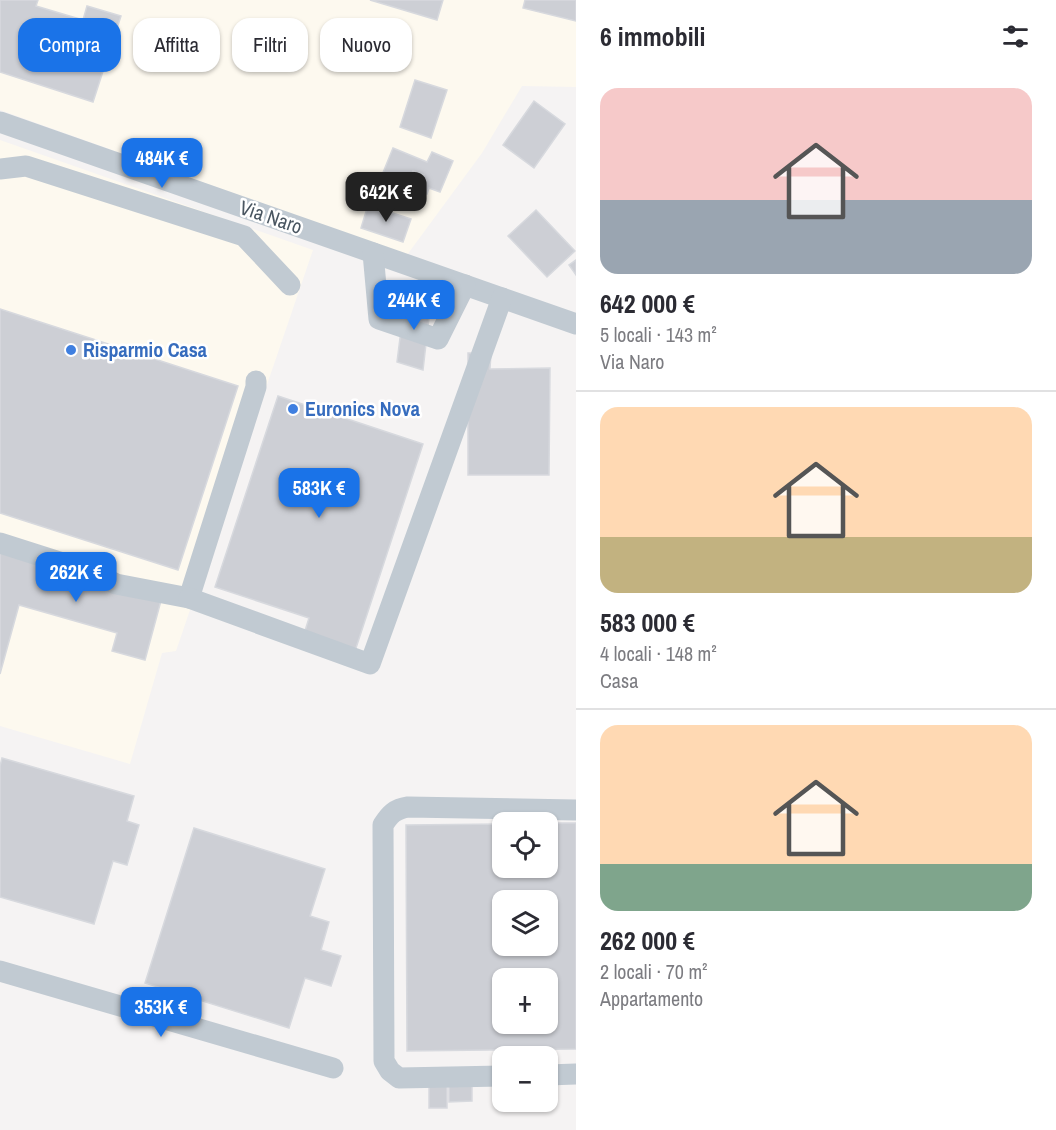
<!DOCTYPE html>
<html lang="it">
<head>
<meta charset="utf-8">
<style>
  body { margin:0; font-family:"Archivo Narrow",sans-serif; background:#f2f2f3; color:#2b2b33; height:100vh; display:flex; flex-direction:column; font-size:22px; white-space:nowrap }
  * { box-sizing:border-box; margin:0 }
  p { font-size:20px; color:#7c7c81 }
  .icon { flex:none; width:33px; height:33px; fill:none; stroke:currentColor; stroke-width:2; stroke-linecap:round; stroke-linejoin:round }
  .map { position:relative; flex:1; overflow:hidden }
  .side { display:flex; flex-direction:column; background:#fff; width:480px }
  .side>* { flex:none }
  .top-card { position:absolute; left:18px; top:18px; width:468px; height:54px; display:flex; gap:12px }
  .controls { position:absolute; left:492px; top:812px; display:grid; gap:12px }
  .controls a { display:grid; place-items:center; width:66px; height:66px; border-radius:12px; background:#fff; box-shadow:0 2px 4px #0004; font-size:30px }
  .price { position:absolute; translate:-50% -51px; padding:0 14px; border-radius:12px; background:#1a73e8; color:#fff; font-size:20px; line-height:39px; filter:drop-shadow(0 2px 3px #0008) }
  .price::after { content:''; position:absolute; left:50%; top:36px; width:18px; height:14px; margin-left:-9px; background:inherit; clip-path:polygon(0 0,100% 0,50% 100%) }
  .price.current { background:#222; color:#fff }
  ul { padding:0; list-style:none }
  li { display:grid; align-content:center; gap:12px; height:318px; padding:0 24px }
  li+li { border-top:2px solid #e1e1e2 }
  li span { display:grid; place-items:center; height:186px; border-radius:18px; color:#555 }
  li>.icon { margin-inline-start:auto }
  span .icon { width:108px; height:108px; fill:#fffc; stroke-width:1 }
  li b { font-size:26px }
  h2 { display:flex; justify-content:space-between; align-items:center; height:72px; padding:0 24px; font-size:26px }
  .chip { padding:0 21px; border-radius:18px; background:#fff; box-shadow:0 2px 4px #0004; font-size:21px; line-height:54px }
  .chip.current { background:#1a73e8; color:#fff }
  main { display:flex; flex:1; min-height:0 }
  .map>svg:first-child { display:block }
  .commercial { fill:#fdf9ef }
  .building { fill:#cdcfd5; stroke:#d7d9de; stroke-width:1.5; fill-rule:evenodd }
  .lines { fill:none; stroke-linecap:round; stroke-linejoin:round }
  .minor { stroke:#c1cad2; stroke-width:21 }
  .shop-dot { fill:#3f7fe0; stroke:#fff; stroke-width:2 }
  .labels { text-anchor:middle; stroke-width:5; stroke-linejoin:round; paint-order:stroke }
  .street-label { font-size:20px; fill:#4a5661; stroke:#fff }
  .shop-label { font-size:20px; font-weight:bold; fill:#366cbe; stroke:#fff; text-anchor:start }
</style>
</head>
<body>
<main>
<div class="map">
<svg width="576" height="1130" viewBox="0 0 576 1130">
  <rect width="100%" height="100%" fill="#f5f3f3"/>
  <g class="commercial">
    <polygon points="0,0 576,0 576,87 522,86 482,153 407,255 0,110"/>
    <polygon points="0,140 313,250 176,651 162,653 130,764 0,726"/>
  </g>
  <g class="building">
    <polygon points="0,0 38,0 36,6 83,20 87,6 121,16 93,102 0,72"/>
    <polygon points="370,0 443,0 437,20"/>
    <polygon points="525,0 576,0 576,21 523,8"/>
    <polygon points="415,80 447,90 431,138 400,127"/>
    <polygon points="534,101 565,124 534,168 503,145"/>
    <polygon points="393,148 427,162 432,152 453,161 440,192 429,188 427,194 418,190 424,175 413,171 407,185 382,175"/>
    <polygon points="368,205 411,219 403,242 361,228"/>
    <polygon points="536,210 575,251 547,277 508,236"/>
    <polygon points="576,260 576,275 569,265"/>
    <polygon points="406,290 431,300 423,370 397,362"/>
    <polygon points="0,309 238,386 178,570 0,513"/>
    <polygon points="468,353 491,353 490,369 550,368 549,475 468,475"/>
    <polygon points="278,396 423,444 355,651 304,634 309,618 215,587"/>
    <polygon points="0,551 162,597 145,660 112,651 117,633 19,605 0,674"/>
    <polygon points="2,758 134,796 127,821 139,825 127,865 113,861 94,924 0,897 0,766"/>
    <path d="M548 823H576V1049L407 1051 406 825 502 824V867H548ZM502 900H548V945H502ZM502 978H548V1023H502Z"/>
    <polygon points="194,828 325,869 310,916 329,922 321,950 341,956 331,986 305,978 289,1028 145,983"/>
    <rect x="429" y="1085" width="18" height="23"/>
    <polygon points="472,1085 472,1101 449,1102 449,1086"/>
  </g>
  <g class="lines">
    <g class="minor">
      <polyline points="0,122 576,324"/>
      <polyline points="0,169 26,166 244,236 290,285"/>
      <polyline points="373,253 379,319 438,339 465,285"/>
      <polyline points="0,543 94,573 116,584 189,598 256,387 256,381"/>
      <polyline points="189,598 370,664 502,298"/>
      <polyline points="0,971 333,1068"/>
      <polyline points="548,1075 576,1074"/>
      <path d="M502 1076 399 1078 390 1071 384 1061 383 825C390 814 395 809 408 807L576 810"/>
    </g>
  </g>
  <g class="shop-dot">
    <circle cx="71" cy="350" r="6"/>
    <circle cx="293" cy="409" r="6"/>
  </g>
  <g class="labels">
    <g class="street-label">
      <text transform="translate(271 217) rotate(19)" y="7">Via Naro</text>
    </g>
    <g class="shop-label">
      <text x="83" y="357">Risparmio Casa</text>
      <text x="305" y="416">Euronics Nova</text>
    </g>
  </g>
</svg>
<div class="controls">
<a><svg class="icon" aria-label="locate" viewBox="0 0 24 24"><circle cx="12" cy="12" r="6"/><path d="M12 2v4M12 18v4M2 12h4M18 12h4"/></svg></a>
<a><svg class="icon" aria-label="layers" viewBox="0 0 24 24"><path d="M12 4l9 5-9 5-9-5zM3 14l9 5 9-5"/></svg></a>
<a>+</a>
<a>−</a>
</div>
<b class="price" style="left:162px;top:189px">484K €</b>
<b class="price current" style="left:386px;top:223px">642K €</b>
<b class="price" style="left:414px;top:331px">244K €</b>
<b class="price" style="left:319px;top:519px">583K €</b>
<b class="price" style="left:76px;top:603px">262K €</b>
<b class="price" style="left:161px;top:1038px">353K €</b>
<div class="top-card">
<a class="chip current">Compra</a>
<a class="chip">Affitta</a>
<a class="chip">Filtri</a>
<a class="chip">Nuovo</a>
</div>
</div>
<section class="side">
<h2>6 immobili<svg class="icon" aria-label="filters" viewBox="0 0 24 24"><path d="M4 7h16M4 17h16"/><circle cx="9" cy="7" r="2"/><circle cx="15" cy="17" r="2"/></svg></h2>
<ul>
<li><span style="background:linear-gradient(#f6c9c9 60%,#9aa5b1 0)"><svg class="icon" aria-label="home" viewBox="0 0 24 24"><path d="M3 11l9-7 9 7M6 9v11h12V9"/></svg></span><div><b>642 000 €</b><p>5 locali · 143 m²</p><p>Via Naro</p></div></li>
<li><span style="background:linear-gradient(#ffd9b3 70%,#c2b280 0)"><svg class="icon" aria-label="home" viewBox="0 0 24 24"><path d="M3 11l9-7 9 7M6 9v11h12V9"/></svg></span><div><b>583 000 €</b><p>4 locali · 148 m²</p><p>Casa</p></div></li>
<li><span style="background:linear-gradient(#ffd9b3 75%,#7fa58c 0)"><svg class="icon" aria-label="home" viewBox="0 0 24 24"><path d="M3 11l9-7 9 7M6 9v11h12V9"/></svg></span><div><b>262 000 €</b><p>2 locali · 70 m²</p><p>Appartamento</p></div></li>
</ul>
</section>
</main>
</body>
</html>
